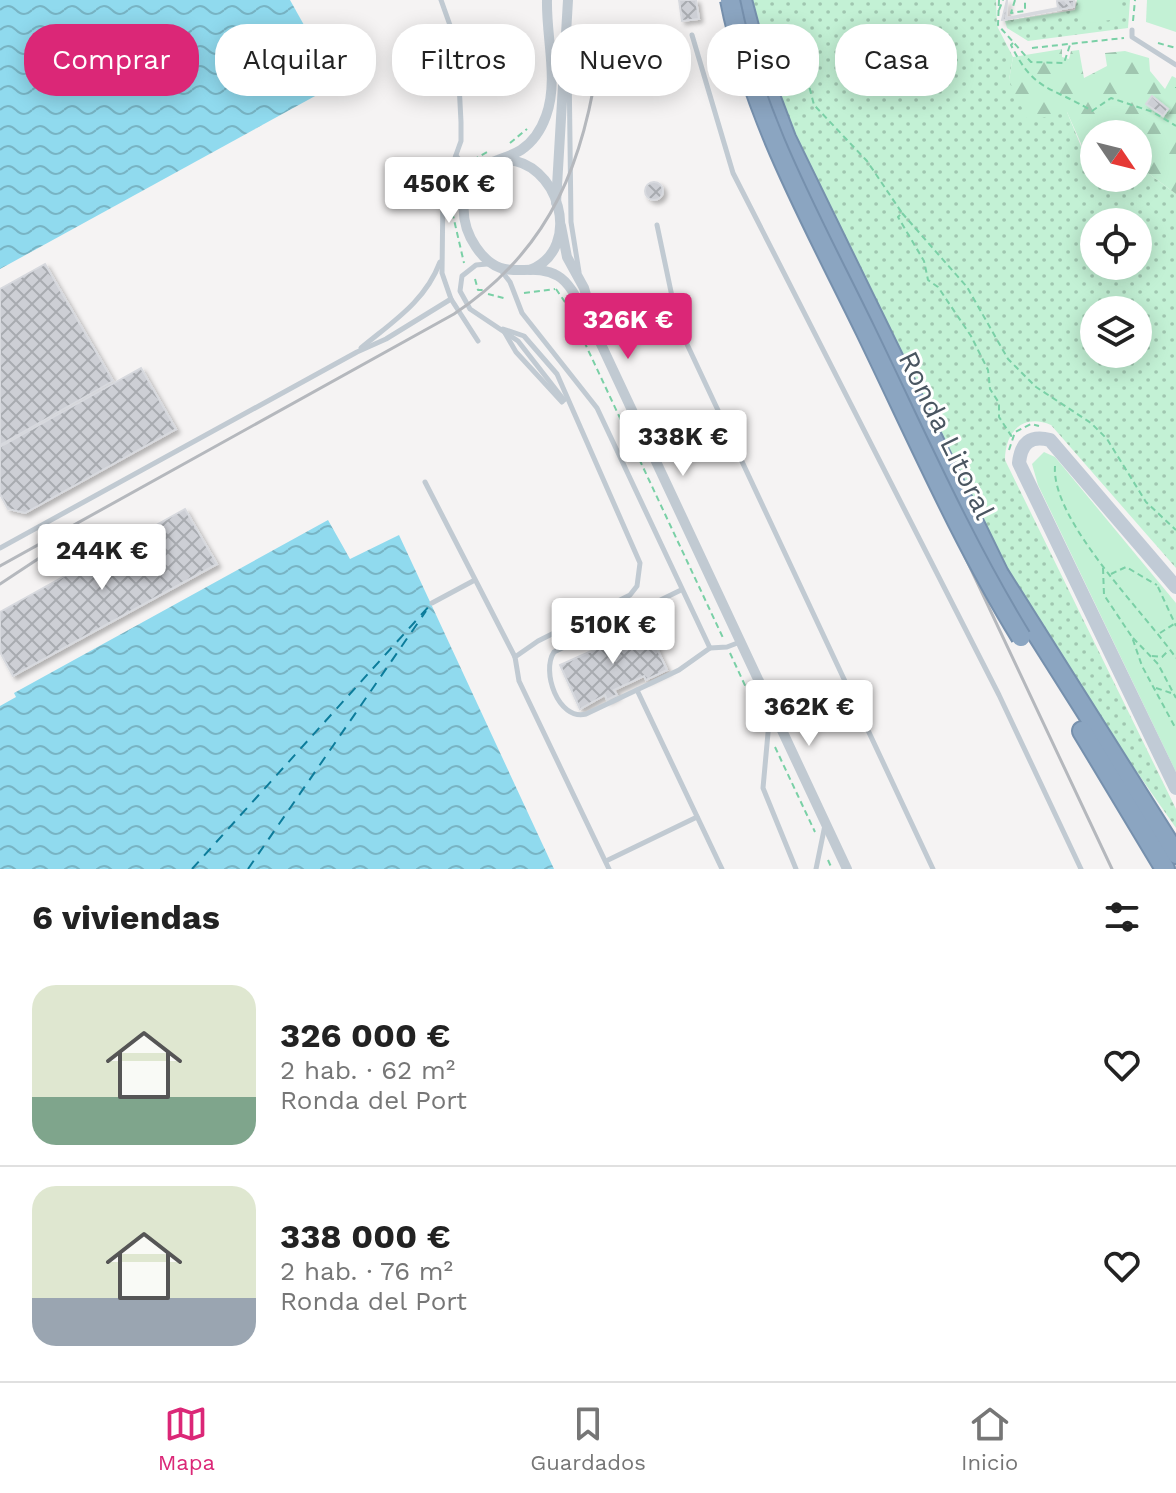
<!DOCTYPE html>
<html lang="es">
<head>
<meta charset="utf-8">
<style>
  body { margin:0; font-family:"Work Sans",sans-serif; background:#f2f2f2; color:#222; height:100vh; display:flex; flex-direction:column; font-size:30px; white-space:nowrap }
  * { box-sizing:border-box; margin:0 }
  p { font-size:26px; color:#767676 }
  .icon { flex:none; width:44px; height:44px; fill:none; stroke:currentColor; stroke-width:2; stroke-linecap:round; stroke-linejoin:round }
  .map { position:relative; height:869px; overflow:hidden }
  .details { display:flex; flex-direction:column; background:#fff; flex:1 }
  .details>* { flex:none }
  .hud { position:absolute; left:24px; top:24px; width:1128px; height:72px; display:flex; gap:16px }
  .needle { width:52px; rotate:125deg }
  .controls { position:absolute; left:1080px; top:120px; display:grid; gap:16px }
  .controls a { display:grid; place-items:center; width:72px; height:72px; border-radius:50%; background:#fff; box-shadow:0 4px 20px #0003; font-size:40px }
  .price { position:absolute; translate:-50% -68px; padding:0 18px; border-radius:8px; background:#fff; color:#222; font-size:26px; line-height:52px; filter:drop-shadow(0 2px 4px #0008) }
  .price::after { content:''; position:absolute; left:50%; top:48px; width:24px; height:18px; margin-left:-12px; background:inherit; clip-path:polygon(0 0,100% 0,50% 100%) }
  .price.on { background:#db2777; color:#fff }
  ul { padding:0; list-style:none }
  li { display:flex; align-items:center; gap:24px; height:200px; padding:0 32px }
  li+li { border-top:2px solid #e0e0e0 }
  li span { display:grid; place-items:center; flex:none; width:224px; height:160px; border-radius:24px; color:#555 }
  li>.icon { margin-inline-start:auto }
  span .icon { width:96px; height:96px; fill:#fffc; stroke-width:1 }
  li b { font-size:34px }
  h2 { display:flex; justify-content:space-between; align-items:center; height:96px; padding:0 32px; font-size:34px }
  .pill { padding:0 28px; border-radius:32px; background:#fff; box-shadow:0 4px 20px #0003; font-size:28px; line-height:72px }
  .pill.on { background:#db2777; color:#fff }
  .tabs { display:flex; justify-content:space-around; align-items:center; height:112px; border-top:2px solid #e0e0e0; background:#fff; font-size:22px; color:#767676 }
  .tabs a { display:grid; justify-items:center; gap:4px }
  .tabs .on { color:#db2777 }
  .map>svg:first-child { display:block }
  .grass { fill:url(#grass-dots); fill-rule:evenodd }
  .forest { fill:url(#forest-firs) }
  .garden { fill:#c3f1d5 }
  .water { fill:url(#water-waves) }
  .lines { fill:none; stroke-linecap:round; stroke-linejoin:round }
  .ferry { stroke:#0c7c9b; stroke-width:2; stroke-dasharray:10 8; stroke-linecap:butt }
  .building { fill:url(#building-cross-hatch); stroke:#d7d9de; stroke-width:2; filter:url(#shadow) }
  .highway-casing { stroke:#7690ad; stroke-width:22 }
  .path { stroke:#7ad0a6; stroke-width:2; stroke-dasharray:6 4; stroke-linecap:butt }
  .lane { stroke:#c1cad2; stroke-width:5 }
  .street { stroke:#c1cad2; stroke-width:10 }
  .secondary { stroke:#c1cbd6; stroke-width:14 }
  .highway { stroke:#8ba5c1; stroke-width:18 }
  .rail { stroke:#b5b8bd; stroke-width:3 }
  .highway-bridge-casing { stroke:#7690ad; stroke-width:22; stroke-linecap:butt }
  .highway-bridge { stroke:#8ba5c1; stroke-width:18 }
  .labels { text-anchor:middle; stroke-width:6; stroke-linejoin:round; paint-order:stroke }
  .street-label { font-size:28px; fill:#4a5661; stroke:#fff }
</style>
</head>
<body>
<div class="map">
<svg width="1176" height="869" viewBox="0 0 1176 869">
  <defs>
    <pattern id="grass-dots" width="8" height="8" patternUnits="userSpaceOnUse" patternTransform="scale(2)"><rect width="8" height="8" fill="#c3f1d5"/><path d="M2 2h.1M6 6h.1" fill="none" stroke="#a0c6b0" stroke-width="1.8" stroke-linecap="round"/></pattern>
    <pattern id="forest-firs" width="22" height="20" patternUnits="userSpaceOnUse" patternTransform="scale(2)"><rect width="22" height="20" fill="#c3f1d5"/><path d="M5 1l3.5 6h-7zM16 11l3.5 6h-7z" fill="#a0c6b0"/></pattern>
    <pattern id="water-waves" width="16" height="10" patternUnits="userSpaceOnUse" patternTransform="scale(2)"><rect width="16" height="10" fill="#90daee"/><path d="M0 5q4-4 8 0t8 0" fill="none" stroke="#78b4c4"/></pattern>
    <pattern id="building-cross-hatch" width="8" height="8" patternUnits="userSpaceOnUse" patternTransform="scale(2)"><rect width="8" height="8" fill="#cdcfd5"/><path d="M0 0l8 8M0 8l8-8" fill="none" stroke="#a8abb0"/></pattern>
    <filter id="shadow"><feDropShadow dx="3.5" dy="3.5" stdDeviation="2" flood-color="#0004"/></filter>
  </defs>
  <rect width="100%" height="100%" fill="#f5f3f3"/>
  <g class="grass">
    <path d="M752 0H996L997 26 1013 57 1009 80 1067 112 1094 178 1100 185 1121 178H1138V172L1144 170 1176 194V568L1051 425C1023 413 1005 432 1005 460L1176 809V828L1054 653 1010 578 794 136 768 69ZM1094 222H1138V266H1094ZM1094 310H1138V354H1094Z"/>
    <polygon points="1077,0 1130,0 1128,28 1028,41 1007,28 1005,21 1075,10"/>
  </g>
  <polygon class="forest" points="1062,49 1062,57 1069,59 1071,51 1079,50 1084,78 1107,66 1105,53 1125,51 1149,58 1150,71 1165,89 1172,76 1176,78 1176,194 1144,170 1138,172 1138,134 1094,134 1094,173 1067,112 1028,121 1009,80 1013,57"/>
  <g class="garden">
    <polygon points="1085,0 1122,0 1117,19 1083,24 1079,21"/>
    <polygon points="1147,0 1176,0 1176,32 1146,22"/>
    <polygon points="1044,452 1055,457 1176,603 1176,772 1038,485 1032,464"/>
  </g>
  <g class="water">
    <polygon points="0,0 290,0 337,84 0,269"/>
    <polygon points="328,520 350,559 399,535 554,869 0,869 0,706 16,697 14,693"/>
  </g>
  <g class="lines">
    <g class="ferry">
      <polyline points="192,869 431,604"/>
      <polyline points="248,869 426,611"/>
    </g>
  </g>
  <g class="building">
    <polygon points="679,0 696,0 699,19 682,21"/>
    <polygon points="1007,0 1006,18 1058,8 1057,1 1064,0 1071,7 1067,0 1074,0 1074,7 1002,20"/>
    <polygon points="1152,96 1168,109 1163,116 1146,104"/>
    <circle cx="654" cy="191" r="9"/>
    <polygon points="45,264 113,381 0,445 0,289"/>
    <polygon points="141,368 176,429 25,513 8,509 0,494 0,447"/>
    <polygon points="185,509 217,564 13,676 0,652 0,612"/>
    <polygon points="634,625 636,631 646,625 667,670 646,680 644,676 614,690 617,695 607,700 605,695 580,709 560,665 625,636 623,630"/>
  </g>
  <g class="lines">
    <defs>
      <g id="highway">
        <polyline points="742,0 761,72 786,138 999,574 1176,854"/>
        <polyline points="1082,731 1165,869"/>
      </g>
    </defs>
    <use href="#highway" class="highway-casing"/>
    <g class="path">
      <polyline points="999,0 998,25 1031,62 1064,63 1070,45"/>
      <polyline points="1015,0 1011,13 1025,11 1025,0"/>
      <polyline points="999,10 1003,0"/>
      <polyline points="1133,21 1135,0"/>
      <path d="M1013 43 1011 45C1034 92 1051 86 1092 111L1111 98 1153 112 1176 126"/>
      <polyline points="1158,43 1176,48"/>
      <polyline points="1032,48 1124,38"/>
      <polyline points="802,59 814,105 867,161 902,213 898,217 924,261 928,280 938,287 971,336 988,370 990,389 999,403 999,417 1012,437"/>
      <polyline points="1176,87 1176,88"/>
      <polyline points="510,143 527,129"/>
      <polyline points="473,160 489,151"/>
      <polyline points="457,183 452,211 464,263"/>
      <polyline points="902,213 967,287 1008,359 1036,387 1091,423 1107,439 1146,502 1176,530"/>
      <polyline points="475,279 478,290 484,290"/>
      <polyline points="556,289 567,305 724,640"/>
      <polyline points="524,293 555,289"/>
      <polyline points="488,294 507,299"/>
      <polyline points="1009,450 1015,432 1031,424 1039,426"/>
      <path d="M1055 466C1051 521 1145 613 1176 658"/>
      <polyline points="1103,568 1104,595 1132,637 1142,666 1176,729"/>
      <polyline points="1111,574 1126,567 1157,585"/>
      <polyline points="1158,587 1176,626"/>
      <polyline points="1160,633 1174,624"/>
      <polyline points="1133,638 1158,664 1176,698"/>
      <polyline points="730,653 761,720"/>
      <polyline points="1152,656 1162,657 1169,650"/>
      <polyline points="1156,688 1171,693"/>
      <polyline points="775,747 815,832"/>
      <polyline points="828,860 832,869"/>
    </g>
    <g class="lane">
      <polyline points="441,0 457,45 461,122 461,141 443,191 442,273 451,299 478,341"/>
      <polyline points="1132,30 1132,37 1176,65"/>
      <polyline points="692,35 733,173 999,695 1081,869"/>
      <polyline points="569,63 571,222 579,272"/>
      <polyline points="456,156 474,175"/>
      <polyline points="657,225 678,325 933,869"/>
      <polyline points="487,264 476,265 462,276 460,291 470,309 518,341 564,400"/>
      <polyline points="500,269 510,282 522,313 597,408 710,648"/>
      <polyline points="503,329 524,336 557,374 640,563 637,586 630,595 538,641 515,657 519,681 609,869"/>
      <polyline points="505,333 516,352 562,402"/>
      <path d="M361 348C392 322 425 302 440 262"/>
      <polyline points="425,482 515,657"/>
      <polyline points="0,548 357,352 386,339 451,299"/>
      <path d="M681 590 554 652C541 671 558 721 586 714L679 670 710 648 727 647 740 642"/>
      <polyline points="432,603 473,581"/>
      <polyline points="637,690 722,869"/>
      <polyline points="770,711 763,788 796,869"/>
      <polyline points="606,861 697,817"/>
      <polyline points="816,869 825,825"/>
    </g>
    <g class="street">
      <path d="M547 0C546 37 559 81 546 116 541 130 533 142 521 150 510 157 497 159 487 165 458 182 458 221 476 247 503 287 528 259 558 276 572 284 581 308 589 321"/>
      <path d="M503 160C558 158 585 248 530 270"/>
      <polyline points="556,203 568,0"/>
      <polyline points="561,226 567,257 584,288 600,342 847,869"/>
    </g>
    <path class="secondary" d="M1176 587 1050 440C1030 435 1021 443 1019 463L1176 788"/>
    <use href="#highway" class="highway"/>
    <g class="rail">
      <polyline points="727,0 753,100 800,206 1112,869"/>
      <polyline points="878,346 909,411"/>
      <path d="M0 566 454 314C552 249 586 159 600 46"/>
      <polyline points="0,584 59,545"/>
    </g>
    <defs>
      <path id="highway-bridge" d="M730 0C753 117 813 223 865 330 915 433 961 539 1021 637"/>
    </defs>
    <use href="#highway-bridge" class="highway-bridge-casing"/>
    <use href="#highway-bridge" class="highway-bridge"/>
  </g>
  <g class="labels">
    <g class="street-label">
      <text transform="translate(947 435) rotate(64)" y="10">Ronda Litoral</text>
    </g>
  </g>
</svg>
<div class="controls">
<a><svg class="needle" viewBox="-14 -14 28 28"><path d="M0-13l5 13h-10z" fill="#e53935"/><path d="M0 13l5-13h-10z" fill="#767676"/></svg></a>
<a><svg class="icon" aria-label="locate" viewBox="0 0 24 24"><circle cx="12" cy="12" r="6"/><path d="M12 2v4M12 18v4M2 12h4M18 12h4"/></svg></a>
<a><svg class="icon" aria-label="layers" viewBox="0 0 24 24"><path d="M12 4l9 5-9 5-9-5zM3 14l9 5 9-5"/></svg></a>
</div>
<b class="price" style="left:449px;top:225px">450K €</b>
<b class="price on" style="left:628px;top:361px">326K €</b>
<b class="price" style="left:683px;top:478px">338K €</b>
<b class="price" style="left:102px;top:592px">244K €</b>
<b class="price" style="left:613px;top:666px">510K €</b>
<b class="price" style="left:809px;top:748px">362K €</b>
<div class="hud">
<a class="pill on">Comprar</a>
<a class="pill">Alquilar</a>
<a class="pill">Filtros</a>
<a class="pill">Nuevo</a>
<a class="pill">Piso</a>
<a class="pill">Casa</a>
</div>
</div>
<section class="details">
<h2>6 viviendas<svg class="icon" aria-label="filters" viewBox="0 0 24 24"><path d="M4 7h16M4 17h16"/><circle cx="9" cy="7" r="2"/><circle cx="15" cy="17" r="2"/></svg></h2>
<ul>
<li><span style="background:linear-gradient(#dfe7d0 70%,#7fa58c 0)"><svg class="icon" aria-label="home" viewBox="0 0 24 24"><path d="M3 11l9-7 9 7M6 9v11h12V9"/></svg></span><div><b>326 000 €</b><p>2 hab. · 62 m²</p><p>Ronda del Port</p></div><svg class="icon" aria-label="heart" viewBox="0 0 24 24"><path d="M12 20l-8-8c-3-5 5-10 8-4 3-6 11-1 8 4z"/></svg></li>
<li><span style="background:linear-gradient(#dfe7d0 70%,#9aa5b1 0)"><svg class="icon" aria-label="home" viewBox="0 0 24 24"><path d="M3 11l9-7 9 7M6 9v11h12V9"/></svg></span><div><b>338 000 €</b><p>2 hab. · 76 m²</p><p>Ronda del Port</p></div><svg class="icon" aria-label="heart" viewBox="0 0 24 24"><path d="M12 20l-8-8c-3-5 5-10 8-4 3-6 11-1 8 4z"/></svg></li>
</ul>
</section>
<nav class="tabs">
<a class="on"><svg class="icon" aria-label="map" viewBox="0 0 24 24"><path d="M3 6l6-2 6 2 6-2v14l-6 2-6-2-6 2zM9 4v14M15 6v14"/></svg>Mapa</a>
<a><svg class="icon" aria-label="saved" viewBox="0 0 24 24"><path d="M7 4h10v16l-5-4-5 4z"/></svg>Guardados</a>
<a><svg class="icon" aria-label="home" viewBox="0 0 24 24"><path d="M3 11l9-7 9 7M6 9v11h12V9"/></svg>Inicio</a>
</nav>
</body>
</html>
